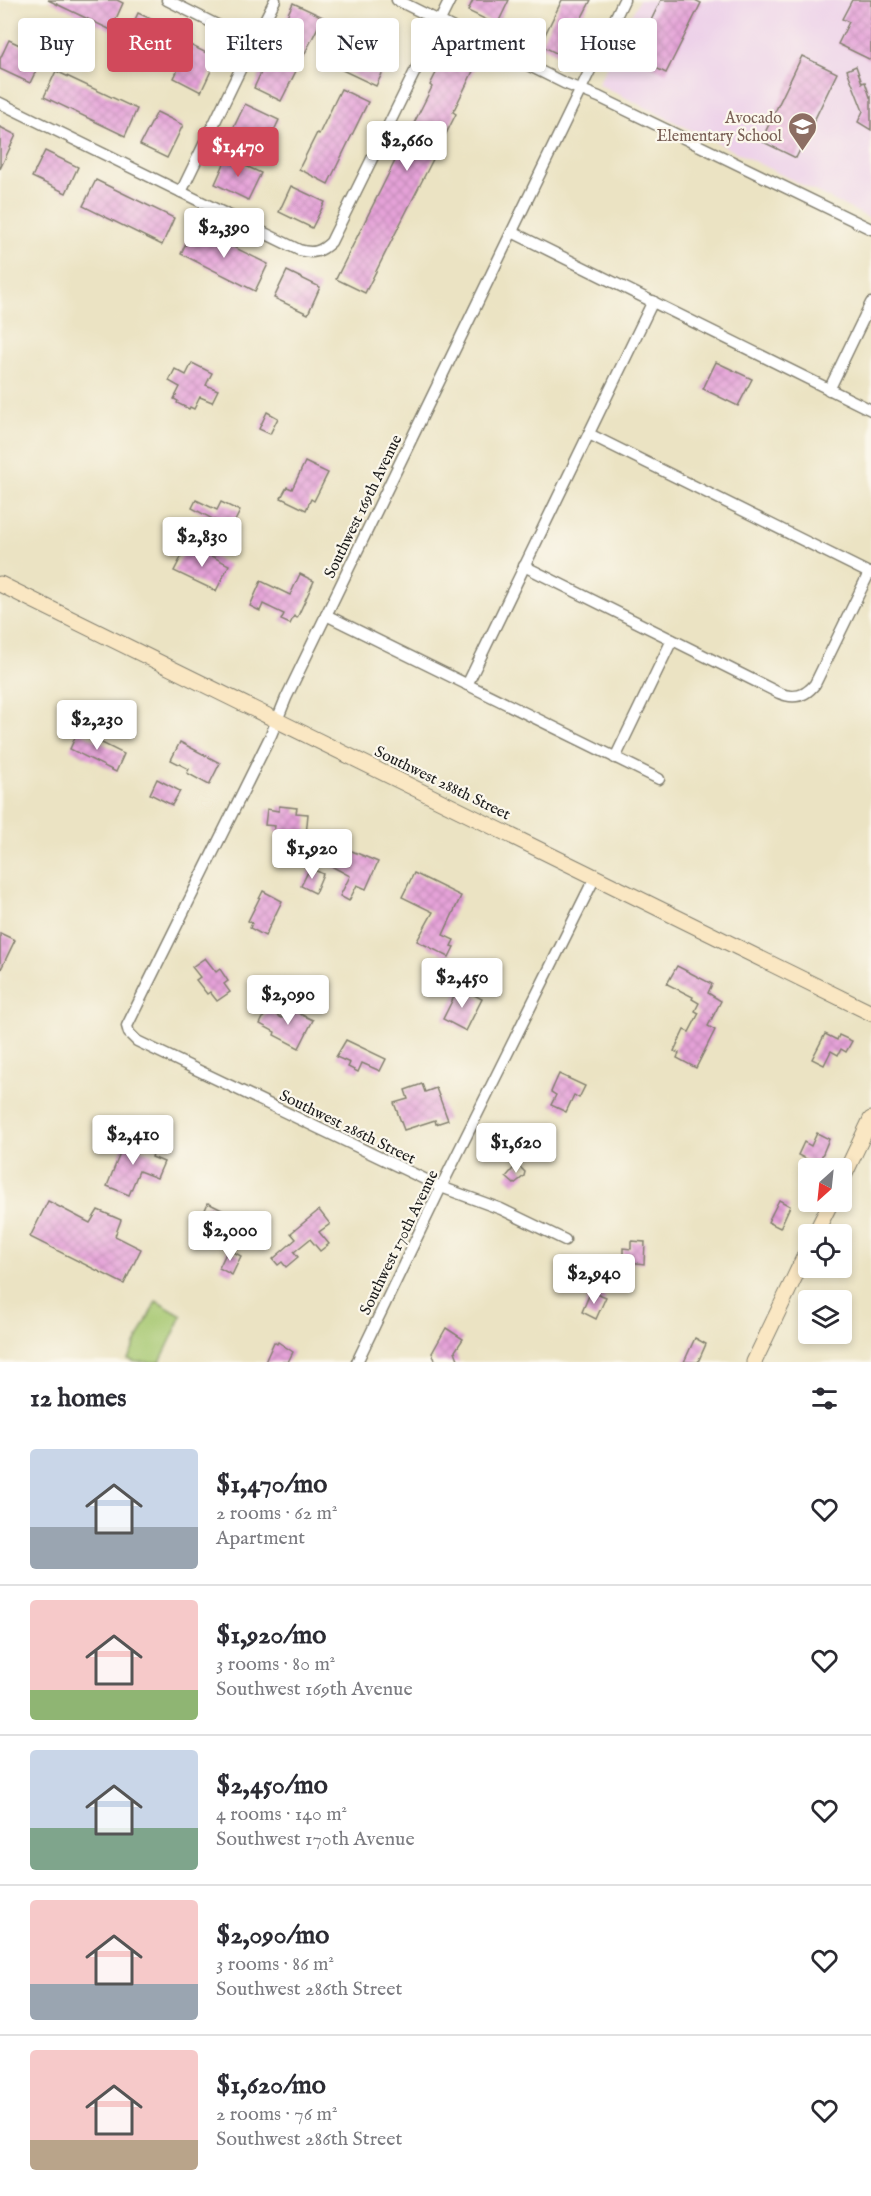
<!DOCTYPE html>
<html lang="en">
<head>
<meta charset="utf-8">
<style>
  body { margin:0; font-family:"IM FELL English",serif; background:#f2f2f3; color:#2b2b33; height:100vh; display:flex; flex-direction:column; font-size:22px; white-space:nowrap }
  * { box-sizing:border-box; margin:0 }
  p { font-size:20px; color:#7c7c81 }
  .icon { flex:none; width:33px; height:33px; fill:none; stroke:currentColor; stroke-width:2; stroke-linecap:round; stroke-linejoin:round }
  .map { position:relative; height:1362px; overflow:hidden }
  .sheet { display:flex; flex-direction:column; background:#fff; flex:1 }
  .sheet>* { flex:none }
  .banner { position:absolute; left:18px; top:18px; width:836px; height:54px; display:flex; gap:12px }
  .needle { width:39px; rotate:207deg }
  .controls { position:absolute; left:798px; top:1158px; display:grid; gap:12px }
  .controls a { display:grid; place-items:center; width:54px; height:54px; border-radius:6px; background:#fff; box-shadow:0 3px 9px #0003; font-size:30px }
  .price { position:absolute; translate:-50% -51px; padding:0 14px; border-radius:6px; background:#fff; color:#222; font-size:20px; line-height:39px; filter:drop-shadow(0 2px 3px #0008) }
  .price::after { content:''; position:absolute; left:50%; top:36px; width:18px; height:14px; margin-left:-9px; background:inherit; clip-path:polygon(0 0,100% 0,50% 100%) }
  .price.on { background:#d1495b; color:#fff }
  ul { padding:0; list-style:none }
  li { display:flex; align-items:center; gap:18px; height:150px; padding:0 30px }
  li+li { border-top:2px solid #e1e1e2 }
  li span { display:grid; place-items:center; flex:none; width:168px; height:120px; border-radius:6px; color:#555 }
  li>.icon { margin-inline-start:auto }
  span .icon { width:72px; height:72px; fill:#fffc; stroke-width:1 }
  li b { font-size:26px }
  h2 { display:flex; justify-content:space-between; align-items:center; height:72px; padding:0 30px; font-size:26px }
  .pill { padding:0 21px; border-radius:6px; background:#fff; box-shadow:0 3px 9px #0003; font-size:21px; line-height:54px }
  .pill.on { background:#d1495b; color:#fff }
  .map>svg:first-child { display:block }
  .built { fill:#edd1e9 }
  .grass { fill:#a6c76f; stroke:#617246; stroke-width:1.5 }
  .building { fill:url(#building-cross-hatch) }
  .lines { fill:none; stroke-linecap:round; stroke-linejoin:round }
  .street-casing { stroke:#848070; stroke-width:13 }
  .secondary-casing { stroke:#848070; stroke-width:17 }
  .street { stroke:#fff; stroke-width:10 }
  .secondary { stroke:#fae7c3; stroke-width:15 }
  .labels { text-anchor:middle; stroke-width:4.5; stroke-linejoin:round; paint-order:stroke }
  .education-label { font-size:16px; fill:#785e54; stroke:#fbf7ec; text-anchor:end }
  .street-label { font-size:16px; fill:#1c1c1c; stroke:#fbf7ec }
</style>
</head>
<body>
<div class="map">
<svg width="871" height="1362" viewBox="0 0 871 1362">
  <defs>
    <pattern id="building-cross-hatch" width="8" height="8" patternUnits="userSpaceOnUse" patternTransform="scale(1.5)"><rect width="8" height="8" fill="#e5a2d8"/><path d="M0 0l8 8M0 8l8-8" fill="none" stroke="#c48bb9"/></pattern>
  </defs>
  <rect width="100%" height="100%" fill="#fbf7ec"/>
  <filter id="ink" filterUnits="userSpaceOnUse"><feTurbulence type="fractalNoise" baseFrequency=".0167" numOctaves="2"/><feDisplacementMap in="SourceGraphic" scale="12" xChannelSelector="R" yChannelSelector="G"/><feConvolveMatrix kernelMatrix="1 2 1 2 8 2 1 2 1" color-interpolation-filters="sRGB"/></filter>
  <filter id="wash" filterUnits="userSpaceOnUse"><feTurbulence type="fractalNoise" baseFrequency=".008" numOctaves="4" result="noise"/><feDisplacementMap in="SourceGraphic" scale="24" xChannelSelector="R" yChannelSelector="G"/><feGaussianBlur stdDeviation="1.35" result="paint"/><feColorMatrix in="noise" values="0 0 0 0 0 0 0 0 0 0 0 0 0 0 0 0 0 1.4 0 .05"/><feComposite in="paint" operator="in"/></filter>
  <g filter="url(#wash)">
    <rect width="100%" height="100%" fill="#ebe3c3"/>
    <polygon class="built" points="639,0 871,0 871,219 598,84"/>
    <polygon class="grass" points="156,1301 182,1316 160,1362 135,1362 128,1359"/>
    <g id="blocks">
      <g class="building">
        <polygon points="48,0 117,0 123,3 111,30"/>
        <polygon points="473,0 509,0 497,25 468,11"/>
        <polygon points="562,0 591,0 579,23 583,25 566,58 540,45"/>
        <polygon points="661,0 695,0 701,3 666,73 633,57"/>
        <polygon points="852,0 871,0 871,60 838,44 849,22 842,19"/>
        <polygon points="293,3 323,17 281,101 254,88"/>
        <polygon points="138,13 172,29 159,56 126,40"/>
        <polygon points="9,40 43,56 30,83 0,69 0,59"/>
        <polygon points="355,43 389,59 376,86 342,70"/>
        <polygon points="190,45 217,58 201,92 174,78"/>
        <polygon points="448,49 477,63 453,112 456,114 365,293 336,279 432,87 430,85"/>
        <polygon points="802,56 837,73 796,158 761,141"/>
        <polygon points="856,66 862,83 865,82 870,97 871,96 871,130 858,122 863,111 847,70"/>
        <polygon points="56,71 137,109 125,136 44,97"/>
        <polygon points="341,89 368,102 328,184 299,169 317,133 319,134"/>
        <polygon points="245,104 279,120 266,147 232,131"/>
        <polygon points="157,112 183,125 167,158 140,145"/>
        <polygon points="0,127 16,135 0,169"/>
        <polygon points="45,151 78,167 66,193 32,177"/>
        <polygon points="227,157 261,173 248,200 215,184"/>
        <polygon points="96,180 174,218 162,245 83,206"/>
        <polygon points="291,186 325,202 312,228 279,212"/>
        <polygon points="193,227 268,264 255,291 181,254"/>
        <polygon points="287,271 320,287 308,314 274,298"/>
        <polygon points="716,362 752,379 738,406 703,389"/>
        <polygon points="192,363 212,373 206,385 218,390 212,402 200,397 194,409 190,407 189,409 177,403 178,401 174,399 180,387 169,381 175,369 186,375"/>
        <polygon points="267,412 278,418 270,434 259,429"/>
        <polygon points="305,462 328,473 314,501 311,499 306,510 281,498 287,487 292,489"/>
        <polygon points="196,500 217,510 221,502 240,511 231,529 192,508"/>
        <polygon points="188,544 229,565 216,591 174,571"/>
        <polygon points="300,574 314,581 297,618 294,616 290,624 281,620 284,614 263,604 260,611 250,606 261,581 290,595"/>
        <polygon points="78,731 124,754 116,772 70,749"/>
        <polygon points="180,742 220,763 209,785 187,773 189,769 171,760"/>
        <polygon points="157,779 180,791 172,805 150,794"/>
        <polygon points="279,806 297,808 296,813 308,814 305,846 293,843 296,834 274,832 275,826 265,825 267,809 279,811"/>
        <polygon points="340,846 378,862 366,889 357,885 349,901 340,896 350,876 331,866"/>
        <polygon points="310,868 323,874 315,893 301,886"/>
        <polygon points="414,873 461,896 443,935 454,940 451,946 454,947 449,957 417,941 433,912 402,897"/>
        <polygon points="263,891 282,901 265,936 250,928 252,923 248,921"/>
        <polygon points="0,933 15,940 0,971"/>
        <polygon points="205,958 216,972 220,969 228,981 224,984 230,992 217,1001 210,992 207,994 196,980 200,977 192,967"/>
        <polygon points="677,966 712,984 708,993 721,1001 708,1026 715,1030 696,1068 677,1058 679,1053 674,1051 684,1030 689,1032 699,1013 695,1011 699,1003 692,999 693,997 667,984"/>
        <polygon points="459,987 482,999 466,1031 443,1019"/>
        <polygon points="287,1008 313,1020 299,1048 274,1035 275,1032 260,1024 267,1010 282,1018"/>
        <polygon points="825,1034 837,1040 839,1035 852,1041 846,1052 841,1049 838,1055 831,1051 824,1065 812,1059"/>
        <polygon points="346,1040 386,1059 380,1071 362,1063 358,1072 348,1067 350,1063 336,1057"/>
        <polygon points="559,1074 585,1086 579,1098 574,1095 566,1112 551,1105 556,1095 551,1092"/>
        <polygon points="422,1084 425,1092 436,1088 448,1120 436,1124 435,1120 404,1130 394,1103 408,1099 405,1090"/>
        <polygon points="817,1133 829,1139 818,1165 798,1155 804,1142 811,1146"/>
        <polygon points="127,1136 143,1143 140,1149 153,1154 152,1157 164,1162 157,1178 139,1171 129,1195 107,1186"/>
        <polygon points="517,1164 525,1172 524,1176 514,1184 506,1177"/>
        <polygon points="779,1200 790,1206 780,1228 768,1222"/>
        <polygon points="48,1201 90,1223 98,1210 121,1220 115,1236 141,1249 124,1284 30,1237"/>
        <polygon points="208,1203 230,1214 223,1229 201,1219"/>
        <polygon points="319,1210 330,1224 319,1232 329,1244 320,1251 310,1239 294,1252 298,1257 286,1267 282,1262 278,1265 273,1259 296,1239 291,1233"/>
        <polygon points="631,1241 645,1242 644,1264 623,1261 623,1248 631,1249"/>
        <polygon points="228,1249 241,1256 232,1275 219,1268"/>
        <polygon points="591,1291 606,1297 596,1319 582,1312"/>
        <polygon points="446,1328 463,1339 455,1351 459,1362 436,1362 432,1353"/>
        <polygon points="695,1338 706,1344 698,1362 684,1362"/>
        <polygon points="274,1342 277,1344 278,1342 293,1352 288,1362 265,1362"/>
      </g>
    </g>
  </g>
  <g filter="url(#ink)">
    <use href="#blocks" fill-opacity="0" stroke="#848070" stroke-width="1.5"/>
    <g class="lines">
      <defs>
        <g id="street">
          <polyline points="167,0 253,43 181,192"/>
          <polyline points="397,0 564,83 599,97 871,229"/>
          <polyline points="253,43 275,0"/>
          <path d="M0 103 299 250C313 254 321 252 331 242L450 0"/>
          <polyline points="512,232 871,410"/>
          <polyline points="829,390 871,303"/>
          <polyline points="589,434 871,574"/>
          <path d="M524 566 779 693C793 699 805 697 815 684L869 573"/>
          <polyline points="326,615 659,779"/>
          <polyline points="467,685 653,301"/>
          <polyline points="615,758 672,640"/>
          <polyline points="565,1240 501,1209 441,1187 137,1041 129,1033 127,1026 271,735 286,698 624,0"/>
          <polyline points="357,1362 441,1187 595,877"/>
        </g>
        <g id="secondary">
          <polyline points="0,584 871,1013"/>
          <polyline points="842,1180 871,1119"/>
          <polyline points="815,1234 831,1202"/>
          <polyline points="754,1362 808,1249"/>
        </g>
      </defs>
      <use href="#street" class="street-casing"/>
      <use href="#secondary" class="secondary-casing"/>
      <use href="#street" class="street"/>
      <use href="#secondary" class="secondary"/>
    </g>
  </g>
  <defs>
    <symbol id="school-pin" viewBox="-11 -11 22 30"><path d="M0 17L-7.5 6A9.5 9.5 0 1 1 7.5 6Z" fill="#8d6e63" stroke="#fbf7ec"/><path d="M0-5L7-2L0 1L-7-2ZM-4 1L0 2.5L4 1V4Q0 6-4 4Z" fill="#fff"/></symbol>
  </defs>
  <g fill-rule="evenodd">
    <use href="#school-pin" x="786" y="110" width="33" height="45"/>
  </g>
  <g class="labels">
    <g class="education-label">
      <text x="782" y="123">Avocado<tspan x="782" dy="18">Elementary School</tspan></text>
    </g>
    <g class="street-label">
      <text transform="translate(362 506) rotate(-64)" y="6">Southwest 169th Avenue</text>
      <text transform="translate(443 782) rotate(26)" y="6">Southwest 288th Street</text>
      <text transform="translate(348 1126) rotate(26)" y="6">Southwest 286th Street</text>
      <text transform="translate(398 1242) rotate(-64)" y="6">Southwest 170th Avenue</text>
    </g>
  </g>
</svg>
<div class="controls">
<a><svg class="needle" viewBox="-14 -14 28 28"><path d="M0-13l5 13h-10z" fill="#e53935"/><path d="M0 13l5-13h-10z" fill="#7c7c81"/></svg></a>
<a><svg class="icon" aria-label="locate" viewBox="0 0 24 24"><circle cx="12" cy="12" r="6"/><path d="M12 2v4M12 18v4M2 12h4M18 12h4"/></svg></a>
<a><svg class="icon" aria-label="layers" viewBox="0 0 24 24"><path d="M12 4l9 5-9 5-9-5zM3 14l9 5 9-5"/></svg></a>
</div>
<b class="price" style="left:407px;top:172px">$2,660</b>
<b class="price on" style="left:238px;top:178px">$1,470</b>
<b class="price" style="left:224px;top:259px">$2,390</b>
<b class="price" style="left:202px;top:568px">$2,830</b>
<b class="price" style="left:97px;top:751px">$2,230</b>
<b class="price" style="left:312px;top:880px">$1,920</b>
<b class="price" style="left:462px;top:1009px">$2,450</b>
<b class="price" style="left:288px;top:1026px">$2,090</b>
<b class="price" style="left:133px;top:1166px">$2,410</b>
<b class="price" style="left:516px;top:1174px">$1,620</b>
<b class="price" style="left:230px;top:1262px">$2,000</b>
<b class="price" style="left:594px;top:1305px">$2,940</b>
<div class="banner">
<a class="pill">Buy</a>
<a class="pill on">Rent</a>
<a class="pill">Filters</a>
<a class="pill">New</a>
<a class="pill">Apartment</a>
<a class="pill">House</a>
</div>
</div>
<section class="sheet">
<h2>12 homes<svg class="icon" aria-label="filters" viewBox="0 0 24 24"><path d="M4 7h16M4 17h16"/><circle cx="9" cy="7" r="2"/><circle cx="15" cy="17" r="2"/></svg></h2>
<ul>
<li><span style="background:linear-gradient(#c9d6e8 65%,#9aa5b1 0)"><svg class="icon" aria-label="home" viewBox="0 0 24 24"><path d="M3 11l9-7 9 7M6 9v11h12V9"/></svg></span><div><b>$1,470/mo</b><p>2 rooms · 62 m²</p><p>Apartment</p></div><svg class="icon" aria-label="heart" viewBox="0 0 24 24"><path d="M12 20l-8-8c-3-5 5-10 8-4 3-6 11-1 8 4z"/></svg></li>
<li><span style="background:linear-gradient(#f6c9c9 75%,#8fb573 0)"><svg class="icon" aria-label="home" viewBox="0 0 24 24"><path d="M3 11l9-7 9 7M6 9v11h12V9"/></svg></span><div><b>$1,920/mo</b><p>3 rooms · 80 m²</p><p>Southwest 169th Avenue</p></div><svg class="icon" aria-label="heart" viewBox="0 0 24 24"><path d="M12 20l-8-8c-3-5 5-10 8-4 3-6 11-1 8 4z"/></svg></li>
<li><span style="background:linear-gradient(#c9d6e8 65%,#7fa58c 0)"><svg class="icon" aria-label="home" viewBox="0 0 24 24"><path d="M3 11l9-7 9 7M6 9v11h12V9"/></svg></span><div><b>$2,450/mo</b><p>4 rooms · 140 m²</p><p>Southwest 170th Avenue</p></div><svg class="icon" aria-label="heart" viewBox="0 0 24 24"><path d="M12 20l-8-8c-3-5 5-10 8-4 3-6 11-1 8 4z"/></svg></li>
<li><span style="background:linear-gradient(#f6c9c9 70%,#9aa5b1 0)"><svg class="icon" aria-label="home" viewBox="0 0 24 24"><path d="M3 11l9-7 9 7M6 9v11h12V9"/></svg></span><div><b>$2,090/mo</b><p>3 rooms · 86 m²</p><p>Southwest 286th Street</p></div><svg class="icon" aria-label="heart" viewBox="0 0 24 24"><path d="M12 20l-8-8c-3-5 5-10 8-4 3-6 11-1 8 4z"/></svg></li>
<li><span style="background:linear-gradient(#f6c9c9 75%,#b9a48a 0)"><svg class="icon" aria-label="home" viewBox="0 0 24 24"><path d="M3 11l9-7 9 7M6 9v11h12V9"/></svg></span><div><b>$1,620/mo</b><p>2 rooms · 76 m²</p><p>Southwest 286th Street</p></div><svg class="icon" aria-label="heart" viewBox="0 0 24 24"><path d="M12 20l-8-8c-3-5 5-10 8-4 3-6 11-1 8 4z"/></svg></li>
</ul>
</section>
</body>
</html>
